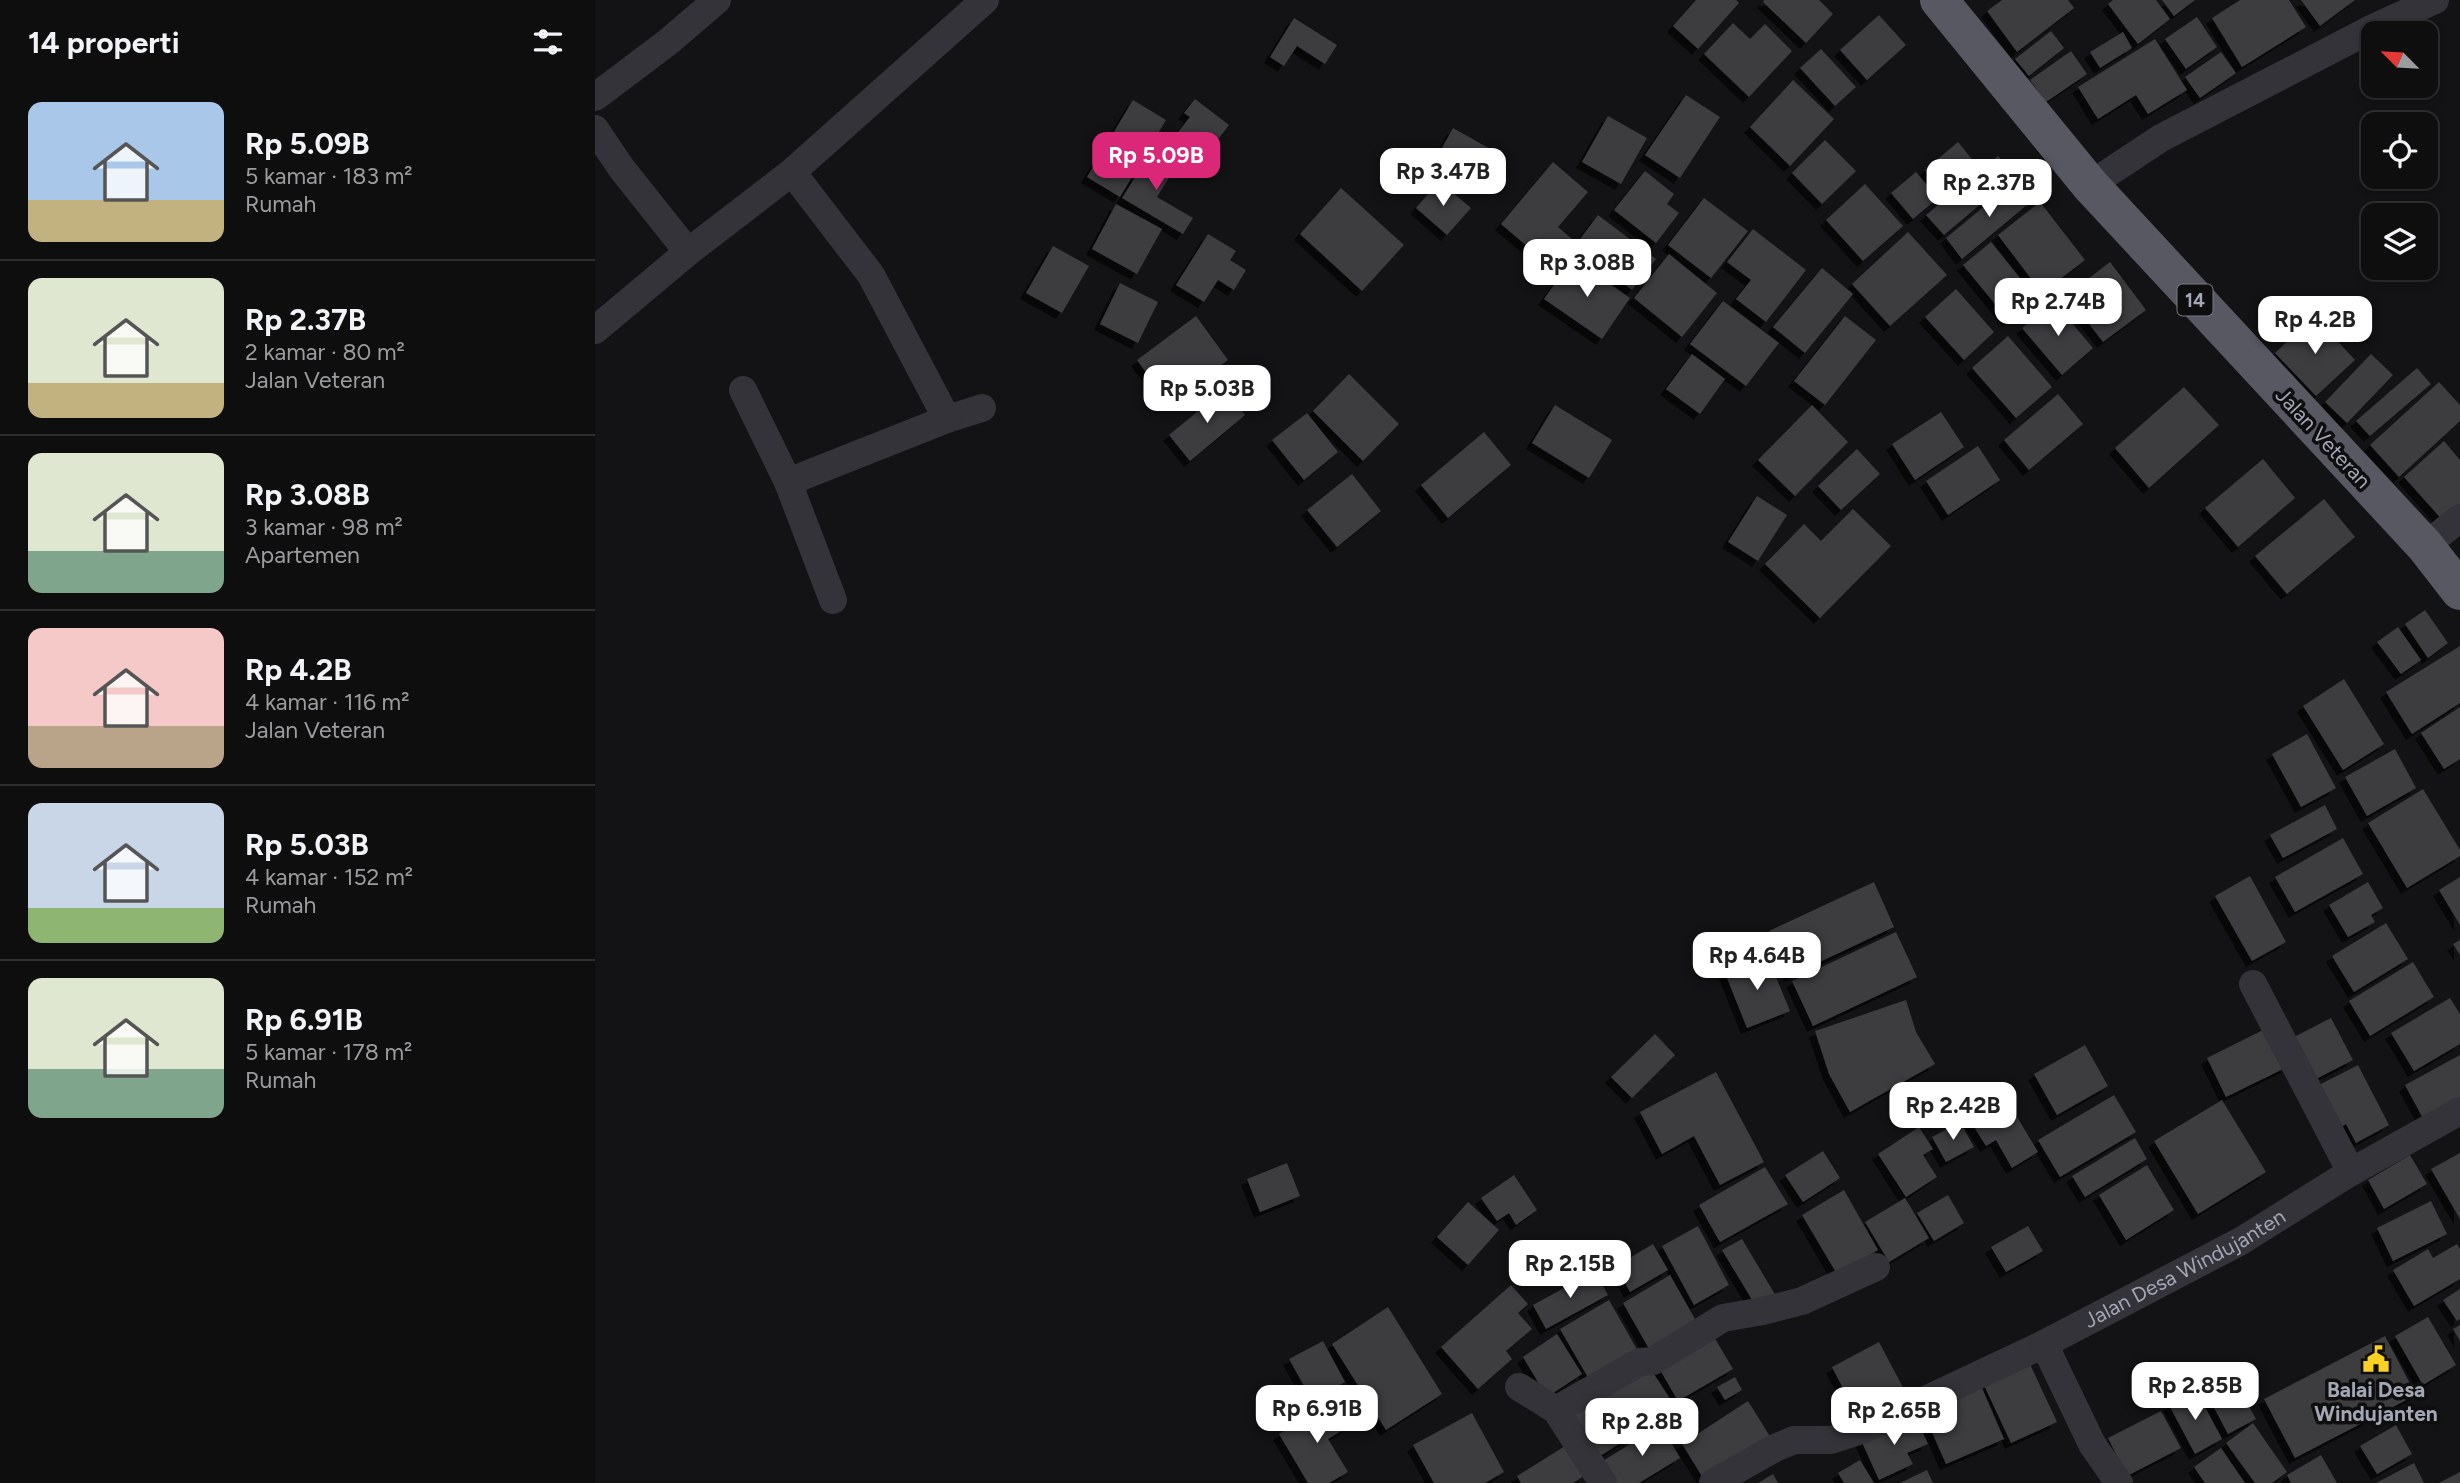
<!DOCTYPE html>
<html lang="id">
<head>
<meta charset="utf-8">
<style>
  body { margin:0; font-family:Figtree,sans-serif; background:#171718; color:#f1f3f6; height:100vh; display:flex; flex-direction:column; font-size:26px; white-space:nowrap }
  * { box-sizing:border-box; margin:0 }
  p { font-size:23px; color:#9b9c9e }
  .icon { flex:none; width:38px; height:38px; fill:none; stroke:currentColor; stroke-width:2; stroke-linecap:round; stroke-linejoin:round }
  .map { position:relative; flex:1; overflow:hidden }
  .details { display:flex; flex-direction:column; background:#0e0e0f; width:595px }
  .details>* { flex:none }
  .needle { width:46px; rotate:294deg }
  .fabs { position:absolute; left:1766px; top:21px; display:grid; gap:14px }
  .fabs a { display:grid; place-items:center; width:77px; height:77px; border-radius:14px; background:#0e0e0f; box-shadow:0 4px 10px #0003,0 0 0 2px #2e2e2f; font-size:35px }
  .price { position:absolute; translate:-50% -60px; padding:0 16px; border-radius:14px; background:#fff; color:#222; font-size:23px; line-height:46px; filter:drop-shadow(0 2px 4px #0008) }
  .price::after { content:''; position:absolute; left:50%; top:42px; width:21px; height:16px; margin-left:-10px; background:inherit; clip-path:polygon(0 0,100% 0,50% 100%) }
  .price.current { background:#db2777; color:#fff }
  ul { padding:0; list-style:none }
  li { display:flex; align-items:center; gap:21px; height:175px; padding:0 28px }
  li+li { border-top:2px solid #2e2e2f }
  li span { display:grid; place-items:center; flex:none; width:196px; height:140px; border-radius:14px; color:#555 }
  li>.icon { margin-inline-start:auto }
  span .icon { width:84px; height:84px; fill:#fffc; stroke-width:1 }
  li b { font-size:30px }
  h2 { display:flex; justify-content:space-between; align-items:center; height:84px; padding:0 28px; font-size:30px }
  main { display:flex; flex:1; min-height:0 }
  .map>svg:first-child { display:block }
  .building { fill:#3c3c41; filter:url(#shadow) }
  .lines { fill:none; stroke-linecap:round; stroke-linejoin:round }
  .minor { stroke:#333339; stroke-width:28 }
  .trunk { stroke:#575862; stroke-width:38 }
  .labels { text-anchor:middle; stroke-width:7; stroke-linejoin:round; paint-order:stroke }
  .shield { fill:#0e0e0f; stroke:#767883; stroke-width:2 }
  .shield-label { font-size:19px; font-weight:bold; fill:#a3a6b5 }
  .street-label { font-size:21px; fill:#a3a6b5; stroke:#0e0e0f }
  .poi-label { font-size:21px; font-weight:bold; fill:#a3a6b5; stroke:#0e0e0f }
</style>
</head>
<body>
<main>
<section class="details">
<h2>14 properti<svg class="icon" aria-label="filters" viewBox="0 0 24 24"><path d="M4 7h16M4 17h16"/><circle cx="9" cy="7" r="2"/><circle cx="15" cy="17" r="2"/></svg></h2>
<ul>
<li><span style="background:linear-gradient(#a9c7e8 70%,#c2b280 0)"><svg class="icon" aria-label="home" viewBox="0 0 24 24"><path d="M3 11l9-7 9 7M6 9v11h12V9"/></svg></span><div><b>Rp 5.09B</b><p>5 kamar · 183 m²</p><p>Rumah</p></div></li>
<li><span style="background:linear-gradient(#dfe7d0 75%,#c2b280 0)"><svg class="icon" aria-label="home" viewBox="0 0 24 24"><path d="M3 11l9-7 9 7M6 9v11h12V9"/></svg></span><div><b>Rp 2.37B</b><p>2 kamar · 80 m²</p><p>Jalan Veteran</p></div></li>
<li><span style="background:linear-gradient(#dfe7d0 70%,#7fa58c 0)"><svg class="icon" aria-label="home" viewBox="0 0 24 24"><path d="M3 11l9-7 9 7M6 9v11h12V9"/></svg></span><div><b>Rp 3.08B</b><p>3 kamar · 98 m²</p><p>Apartemen</p></div></li>
<li><span style="background:linear-gradient(#f6c9c9 70%,#b9a48a 0)"><svg class="icon" aria-label="home" viewBox="0 0 24 24"><path d="M3 11l9-7 9 7M6 9v11h12V9"/></svg></span><div><b>Rp 4.2B</b><p>4 kamar · 116 m²</p><p>Jalan Veteran</p></div></li>
<li><span style="background:linear-gradient(#c9d6e8 75%,#8fb573 0)"><svg class="icon" aria-label="home" viewBox="0 0 24 24"><path d="M3 11l9-7 9 7M6 9v11h12V9"/></svg></span><div><b>Rp 5.03B</b><p>4 kamar · 152 m²</p><p>Rumah</p></div></li>
<li><span style="background:linear-gradient(#dfe7d0 65%,#7fa58c 0)"><svg class="icon" aria-label="home" viewBox="0 0 24 24"><path d="M3 11l9-7 9 7M6 9v11h12V9"/></svg></span><div><b>Rp 6.91B</b><p>5 kamar · 178 m²</p><p>Rumah</p></div></li>
</ul>
</section>
<div class="map">
<svg width="1865" height="1483" viewBox="0 0 1865 1483">
  <defs>
    <filter id="shadow"><feDropShadow dx="-6" dy="6" stdDeviation="0" flood-color="#0009"/></filter>
  </defs>
  <rect width="100%" height="100%" fill="#131214"/>
  <g class="building">
    <polygon points="1101,0 1141,0 1144,3 1103,49 1078,26"/>
    <polygon points="1169,0 1224,0 1238,14 1211,43 1168,2"/>
    <polygon points="1407,0 1473,0 1479,8 1422,52 1392,11"/>
    <polygon points="1518,0 1561,0 1575,19 1543,44 1513,4"/>
    <polygon points="1567,0 1600,0 1579,16"/>
    <polygon points="1645,0 1694,0 1711,27 1647,67 1617,18"/>
    <polygon points="1706,0 1760,0 1725,26"/>
    <polygon points="1284,15 1311,45 1272,80 1245,50"/>
    <polygon points="1602,17 1622,47 1591,69 1570,39"/>
    <polygon points="699,18 742,45 730,64 702,46 689,66 675,57"/>
    <polygon points="1138,23 1155,39 1170,24 1197,51 1154,97 1109,54"/>
    <polygon points="1456,31 1469,48 1434,76 1420,59"/>
    <polygon points="1528,32 1537,48 1505,68 1495,52"/>
    <polygon points="1560,39 1592,90 1553,114 1541,95 1503,119 1483,87"/>
    <polygon points="1226,49 1261,87 1240,106 1205,68"/>
    <polygon points="1476,51 1492,74 1451,102 1435,80"/>
    <polygon points="1626,52 1641,73 1605,98 1590,77"/>
    <polygon points="1198,80 1239,119 1195,166 1155,127"/>
    <polygon points="1091,95 1125,117 1085,178 1050,155"/>
    <polygon points="600,99 634,125 602,167 573,145 595,117 589,113"/>
    <polygon points="538,100 571,120 525,197 492,177"/>
    <polygon points="1013,116 1052,138 1026,184 987,162"/>
    <polygon points="858,128 897,150 880,181 841,159"/>
    <polygon points="1230,140 1261,171 1227,204 1197,173"/>
    <polygon points="1363,142 1380,163 1347,191 1330,170"/>
    <polygon points="557,150 582,165 562,197 598,218 588,234 527,198"/>
    <polygon points="1403,156 1419,176 1349,235 1331,215"/>
    <polygon points="958,162 993,192 963,227 977,239 954,265 906,224"/>
    <polygon points="1050,171 1079,194 1072,204 1084,213 1061,243 1019,210"/>
    <polygon points="1321,172 1343,198 1318,219 1296,193"/>
    <polygon points="1421,180 1438,200 1367,259 1351,238"/>
    <polygon points="844,181 876,208 852,235 821,208"/>
    <polygon points="1270,184 1308,226 1268,261 1231,220"/>
    <polygon points="746,188 809,245 767,291 705,234"/>
    <polygon points="1109,198 1153,231 1116,278 1073,245"/>
    <polygon points="1445,202 1490,260 1447,293 1403,235"/>
    <polygon points="521,204 567,229 542,274 497,249"/>
    <polygon points="1003,215 1061,259 1037,290 980,246"/>
    <polygon points="1158,229 1211,270 1171,322 1141,299 1156,280 1132,262"/>
    <polygon points="1313,232 1352,275 1295,326 1257,284"/>
    <polygon points="613,234 641,251 635,260 651,270 639,290 623,280 609,302 581,285"/>
    <polygon points="1396,242 1441,298 1414,321 1368,265"/>
    <polygon points="458,246 494,266 467,313 431,293"/>
    <polygon points="1074,254 1122,293 1087,337 1039,298"/>
    <polygon points="978,258 1035,298 1007,339 949,299"/>
    <polygon points="1515,262 1551,310 1508,342 1472,295"/>
    <polygon points="1227,268 1258,294 1210,353 1178,327"/>
    <polygon points="525,283 563,302 543,343 505,324"/>
    <polygon points="1361,289 1399,332 1369,360 1330,317"/>
    <polygon points="1128,301 1184,343 1151,386 1095,344"/>
    <polygon points="1459,302 1498,348 1467,375 1427,328"/>
    <polygon points="601,316 633,360 573,403 542,360"/>
    <polygon points="1250,316 1281,340 1230,405 1199,381"/>
    <polygon points="1719,316 1760,360 1721,396 1680,353"/>
    <polygon points="1413,336 1457,387 1421,418 1377,368"/>
    <polygon points="1097,354 1130,379 1105,414 1071,389"/>
    <polygon points="1776,354 1798,375 1752,423 1730,402"/>
    <polygon points="1822,368 1836,384 1775,436 1761,421"/>
    <polygon points="754,374 804,424 768,461 718,411"/>
    <polygon points="1844,382 1865,405 1865,421 1804,477 1775,445"/>
    <polygon points="1589,387 1624,425 1554,488 1520,448"/>
    <polygon points="630,389 650,415 595,461 574,435"/>
    <polygon points="1463,394 1488,424 1434,470 1409,440"/>
    <polygon points="960,405 1017,440 994,478 937,443"/>
    <polygon points="1217,405 1253,442 1200,496 1163,460"/>
    <polygon points="1346,412 1369,447 1320,480 1297,444"/>
    <polygon points="712,413 743,452 709,480 677,440"/>
    <polygon points="889,432 916,465 853,518 826,485"/>
    <polygon points="1849,441 1865,460 1865,512 1851,524 1809,477"/>
    <polygon points="1383,446 1405,480 1353,515 1331,481"/>
    <polygon points="1262,449 1285,474 1246,510 1223,486"/>
    <polygon points="1668,459 1700,498 1643,547 1610,508"/>
    <polygon points="757,474 786,511 742,547 712,510"/>
    <polygon points="1162,496 1192,515 1163,561 1133,542"/>
    <polygon points="1729,499 1760,537 1692,594 1660,556"/>
    <polygon points="1258,509 1296,546 1225,618 1170,564 1209,524 1226,541"/>
    <polygon points="1830,610 1853,643 1833,658 1810,624"/>
    <polygon points="1803,627 1826,660 1806,674 1782,642"/>
    <polygon points="1865,646 1865,703 1817,734 1791,692"/>
    <polygon points="1749,679 1789,744 1748,770 1708,706"/>
    <polygon points="1865,707 1865,759 1849,769 1826,733"/>
    <polygon points="1712,734 1741,788 1706,807 1677,754"/>
    <polygon points="1800,749 1821,788 1772,816 1750,777"/>
    <polygon points="1828,789 1865,850 1865,856 1812,888 1773,823"/>
    <polygon points="1730,805 1742,829 1688,858 1675,835"/>
    <polygon points="1748,838 1768,874 1700,912 1680,877"/>
    <polygon points="1655,876 1691,942 1657,961 1620,896"/>
    <polygon points="1865,877 1865,925 1844,890"/>
    <polygon points="1279,882 1299,927 1195,976 1174,931"/>
    <polygon points="1773,882 1788,908 1776,915 1780,922 1753,937 1734,905"/>
    <polygon points="1791,923 1813,959 1759,992 1737,956"/>
    <polygon points="1301,932 1322,977 1218,1026 1197,981"/>
    <polygon points="1865,940 1865,955 1858,944"/>
    <polygon points="1172,955 1195,1011 1152,1028 1130,973"/>
    <polygon points="1818,962 1839,997 1775,1036 1754,1001"/>
    <polygon points="1855,998 1865,1014 1865,1044 1819,1071 1796,1033"/>
    <polygon points="1311,1000 1321,1032 1340,1064 1255,1112 1234,1074 1220,1031"/>
    <polygon points="1736,1018 1758,1060 1717,1081 1695,1039"/>
    <polygon points="1672,1028 1692,1067 1631,1097 1612,1058"/>
    <polygon points="1060,1034 1080,1055 1037,1098 1016,1077"/>
    <polygon points="1490,1045 1513,1086 1462,1115 1439,1074"/>
    <polygon points="1865,1055 1865,1103 1830,1122 1810,1085"/>
    <polygon points="1763,1065 1794,1125 1761,1143 1751,1124 1744,1128 1722,1086"/>
    <polygon points="1121,1072 1169,1162 1125,1185 1099,1136 1067,1154 1045,1112"/>
    <polygon points="1519,1095 1541,1132 1465,1177 1443,1140"/>
    <polygon points="1412,1100 1443,1152 1417,1168 1401,1140 1391,1146 1376,1122"/>
    <polygon points="1627,1100 1671,1172 1603,1214 1559,1141"/>
    <polygon points="1365,1122 1379,1147 1351,1162 1337,1137"/>
    <polygon points="1324,1127 1338,1149 1328,1155 1342,1177 1311,1197 1283,1154"/>
    <polygon points="1540,1138 1552,1159 1490,1197 1477,1176"/>
    <polygon points="1228,1151 1245,1178 1208,1202 1190,1175"/>
    <polygon points="1865,1153 1865,1219 1836,1169"/>
    <polygon points="1815,1155 1832,1184 1789,1209 1773,1180"/>
    <polygon points="692,1163 705,1196 665,1212 652,1179"/>
    <polygon points="1552,1165 1579,1210 1531,1240 1504,1195"/>
    <polygon points="1170,1167 1193,1204 1125,1242 1104,1205"/>
    <polygon points="919,1175 942,1210 921,1225 914,1213 902,1221 886,1198"/>
    <polygon points="1249,1190 1283,1250 1242,1274 1207,1215"/>
    <polygon points="1353,1195 1369,1223 1339,1241 1322,1213"/>
    <polygon points="1310,1198 1334,1238 1294,1262 1270,1222"/>
    <polygon points="1836,1201 1852,1234 1798,1261 1782,1228"/>
    <polygon points="873,1202 904,1230 873,1265 842,1237"/>
    <polygon points="1103,1226 1134,1285 1099,1305 1067,1246"/>
    <polygon points="1433,1226 1448,1251 1411,1272 1396,1247"/>
    <polygon points="1147,1239 1181,1296 1162,1308 1127,1250"/>
    <polygon points="1058,1244 1073,1270 1035,1292 1021,1266"/>
    <polygon points="1862,1244 1865,1249 1865,1279 1819,1306 1798,1270 1833,1249 1838,1258"/>
    <polygon points="1000,1271 1013,1295 951,1329 938,1305"/>
    <polygon points="1075,1275 1104,1326 1057,1354 1028,1303"/>
    <polygon points="916,1285 933,1304 923,1313 937,1329 911,1351 917,1359 883,1389 846,1347"/>
    <polygon points="1865,1289 1865,1319 1862,1321 1848,1300"/>
    <polygon points="1014,1300 1044,1353 995,1381 965,1329"/>
    <polygon points="793,1307 847,1394 791,1430 737,1344"/>
    <polygon points="1833,1317 1861,1365 1828,1385 1800,1336"/>
    <polygon points="1865,1325 1865,1341 1858,1329"/>
    <polygon points="962,1334 987,1374 952,1397 928,1357"/>
    <polygon points="1118,1335 1138,1369 1083,1401 1064,1368"/>
    <polygon points="1790,1336 1821,1395 1700,1458 1669,1399"/>
    <polygon points="728,1341 750,1382 717,1400 694,1359"/>
    <polygon points="1284,1342 1313,1397 1266,1423 1237,1367"/>
    <polygon points="1434,1362 1462,1422 1416,1443 1388,1383"/>
    <polygon points="1055,1368 1081,1408 1002,1458 973,1412"/>
    <polygon points="1634,1370 1661,1419 1633,1434 1607,1385"/>
    <polygon points="1140,1377 1147,1390 1130,1400 1122,1387"/>
    <polygon points="1387,1388 1409,1439 1351,1464 1329,1414"/>
    <polygon points="1601,1390 1627,1439 1600,1454 1574,1405"/>
    <polygon points="738,1401 753,1427 733,1439 753,1472 734,1483 713,1483 684,1434"/>
    <polygon points="1153,1401 1176,1438 1110,1481 1087,1444"/>
    <polygon points="1089,1411 1100,1429 1083,1439 1073,1422"/>
    <polygon points="1566,1411 1586,1448 1532,1476 1513,1438"/>
    <polygon points="877,1413 909,1472 890,1483 839,1483 818,1445"/>
    <polygon points="1320,1415 1333,1444 1312,1453 1318,1464 1284,1480 1266,1440"/>
    <polygon points="1658,1423 1692,1472 1677,1483 1660,1483 1631,1443"/>
    <polygon points="1066,1425 1085,1458 1044,1483 1020,1483 1006,1462"/>
    <polygon points="1801,1425 1817,1454 1782,1474 1765,1446"/>
    <polygon points="970,1446 989,1476 978,1483 926,1483 922,1476"/>
    <polygon points="1626,1448 1650,1483 1610,1483 1599,1467"/>
    <polygon points="1726,1455 1742,1483 1696,1483 1692,1475"/>
    <polygon points="1265,1460 1279,1483 1249,1483 1243,1473"/>
    <polygon points="1819,1463 1829,1483 1781,1483"/>
    <polygon points="1332,1470 1338,1483 1305,1483"/>
    <polygon points="1865,1472 1865,1483 1844,1483"/>
    <polygon points="1178,1474 1183,1483 1163,1483"/>
  </g>
  <g class="lines">
    <g class="minor">
      <polyline points="0,97 73,42 122,0"/>
      <polyline points="0,129 27,169 93,252"/>
      <polyline points="197,172 276,275 352,419 387,408"/>
      <polyline points="1495,185 1566,138 1780,27 1840,0"/>
      <polyline points="0,330 93,252 197,172 390,0"/>
      <polyline points="148,390 193,482 352,419"/>
      <polyline points="193,482 238,600"/>
      <polyline points="1830,546 1865,518"/>
      <polyline points="1658,984 1756,1172"/>
      <polyline points="924,1387 961,1410 1008,1483"/>
      <polyline points="961,1410 1045,1362 1058,1361 1128,1318 1168,1311 1207,1301 1281,1267"/>
      <polyline points="1118,1483 1180,1448 1199,1440 1236,1440 1267,1430 1449,1344"/>
      <path id="s1" d="M1524 1483 1497 1444 1449 1344 1646 1241 1756 1172 1865 1111"/>
    </g>
    <polyline class="trunk" points="1344,0 1495,185 1830,546 1865,591"/>
  </g>
  <defs>
    <symbol id="civic-bare" viewBox="-9 -9 18 18"><path d="M-.6-6.5H3V-4.5H.6V-3L4-1V1h2V6H-6V1h2V-1L-.6-3ZM-1.2 2.5V6h2.4V2.5Z" fill="#fad024" stroke="#0e0e0f" stroke-width="2.5" paint-order="stroke"/></symbol>
  </defs>
  <g fill-rule="evenodd">
    <use href="#civic-bare" x="1762" y="1340" width="38" height="38"/>
  </g>
  <g class="labels">
    <rect class="shield" x="1582.5" y="284.5" width="35" height="31" rx="5"/>
    <g class="shield-label">
      <text x="1600" y="307">14</text>
    </g>
    <g class="street-label">
      <text transform="translate(1728 438) rotate(47)" y="7">Jalan Veteran</text>
      <text dy="7" stroke="none"><textPath href="#s1" startOffset="318">Jalan Desa Windujanten</textPath></text>
    </g>
    <g class="poi-label">
      <text x="1781" y="1397">Balai Desa<tspan x="1781" dy="24">Windujanten</tspan></text>
    </g>
  </g>
</svg>
<div class="fabs">
<a><svg class="needle" viewBox="-14 -14 28 28"><path d="M0-13l5 13h-10z" fill="#e53935"/><path d="M0 13l5-13h-10z" fill="#9b9c9e"/></svg></a>
<a><svg class="icon" aria-label="locate" viewBox="0 0 24 24"><circle cx="12" cy="12" r="6"/><path d="M12 2v4M12 18v4M2 12h4M18 12h4"/></svg></a>
<a><svg class="icon" aria-label="layers" viewBox="0 0 24 24"><path d="M12 4l9 5-9 5-9-5zM3 14l9 5 9-5"/></svg></a>
</div>
<b class="price current" style="left:561px;top:192px">Rp 5.09B</b>
<b class="price" style="left:848px;top:208px">Rp 3.47B</b>
<b class="price" style="left:1394px;top:219px">Rp 2.37B</b>
<b class="price" style="left:992px;top:299px">Rp 3.08B</b>
<b class="price" style="left:1463px;top:338px">Rp 2.74B</b>
<b class="price" style="left:1720px;top:356px">Rp 4.2B</b>
<b class="price" style="left:612px;top:425px">Rp 5.03B</b>
<b class="price" style="left:1162px;top:992px">Rp 4.64B</b>
<b class="price" style="left:1358px;top:1142px">Rp 2.42B</b>
<b class="price" style="left:975px;top:1300px">Rp 2.15B</b>
<b class="price" style="left:1600px;top:1422px">Rp 2.85B</b>
<b class="price" style="left:722px;top:1445px">Rp 6.91B</b>
<b class="price" style="left:1299px;top:1447px">Rp 2.65B</b>
<b class="price" style="left:1047px;top:1458px">Rp 2.8B</b>
</div>
</main>
</body>
</html>
